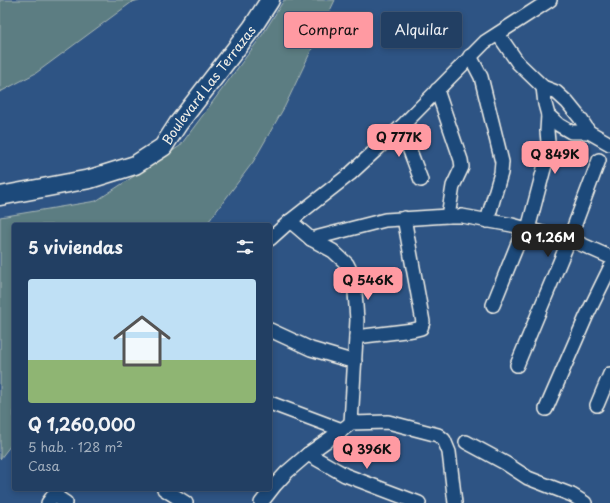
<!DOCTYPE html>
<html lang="es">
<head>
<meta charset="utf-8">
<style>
  body { margin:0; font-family:"Playpen Sans",sans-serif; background:#2e4a6c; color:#f1f3f6; height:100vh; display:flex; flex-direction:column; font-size:15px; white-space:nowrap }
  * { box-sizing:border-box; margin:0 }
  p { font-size:13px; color:#a2afbe }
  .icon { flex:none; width:22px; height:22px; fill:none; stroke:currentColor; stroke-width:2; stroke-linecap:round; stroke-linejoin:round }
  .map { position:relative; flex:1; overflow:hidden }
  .drawer { position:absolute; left:12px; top:223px; width:260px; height:268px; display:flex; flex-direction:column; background:#223f63; border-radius:4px; box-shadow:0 2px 6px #0003,0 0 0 1px #3f5878 }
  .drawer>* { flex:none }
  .hud { position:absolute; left:284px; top:12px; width:266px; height:36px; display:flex; gap:8px }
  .price { position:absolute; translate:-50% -34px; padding:0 9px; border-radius:8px; background:#ff9aa2; color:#111; font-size:13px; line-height:26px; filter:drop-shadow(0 1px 2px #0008) }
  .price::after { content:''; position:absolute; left:50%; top:24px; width:12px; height:9px; margin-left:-6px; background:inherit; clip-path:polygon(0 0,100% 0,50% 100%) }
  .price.active { background:#222; color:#fff }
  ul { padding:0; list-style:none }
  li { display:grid; align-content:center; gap:8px; height:212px; padding:0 16px }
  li+li { border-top:1px solid #3f5878 }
  li span { display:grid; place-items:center; height:124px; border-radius:4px; color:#555 }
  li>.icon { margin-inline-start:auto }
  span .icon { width:72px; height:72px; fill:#fffc; stroke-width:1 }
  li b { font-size:17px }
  h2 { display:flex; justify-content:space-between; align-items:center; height:48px; padding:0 16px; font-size:17px }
  .chip { padding:0 14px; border-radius:4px; background:#223f63; box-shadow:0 2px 6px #0003,0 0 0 1px #3f5878; font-size:14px; line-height:36px }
  .chip.active { background:#ff9aa2; color:#111 }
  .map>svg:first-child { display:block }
  .green { fill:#5c7d82; stroke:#a8b7b5 }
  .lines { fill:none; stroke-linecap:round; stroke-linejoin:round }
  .street-casing { stroke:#f4f1e8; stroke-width:16 }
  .secondary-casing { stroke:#f4f1e8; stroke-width:21 }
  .street { stroke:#1f4a7a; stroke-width:13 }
  .secondary { stroke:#1f4a7a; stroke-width:18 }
  .labels { text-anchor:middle; stroke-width:4; stroke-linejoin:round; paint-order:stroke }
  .street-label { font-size:13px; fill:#f4f1e8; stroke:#1f4a7a }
</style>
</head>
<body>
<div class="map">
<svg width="610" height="503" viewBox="0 0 610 503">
  <rect width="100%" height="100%" fill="#2e5484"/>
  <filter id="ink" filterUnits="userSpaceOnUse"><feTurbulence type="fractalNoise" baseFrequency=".025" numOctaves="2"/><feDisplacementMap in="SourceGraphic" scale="8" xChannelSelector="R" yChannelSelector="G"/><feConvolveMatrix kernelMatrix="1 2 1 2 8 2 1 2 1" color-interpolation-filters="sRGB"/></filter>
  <g filter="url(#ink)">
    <g class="green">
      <polygon points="0,0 139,0 132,2 36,73 0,92"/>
      <polygon points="284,0 335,0 285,106 253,162 206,225 14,225 14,441 0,459 0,217 96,201 180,146 263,34"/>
    </g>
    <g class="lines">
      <defs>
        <g id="street">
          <polyline points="498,34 518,63 543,87 556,92 567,102 580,118 589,132 610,144"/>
          <polyline points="470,56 481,77 502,162 501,173 487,221"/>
          <polyline points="543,87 545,104 548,115 559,125 571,132 589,132"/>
          <polyline points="437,90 461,160 462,167 453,186 448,216"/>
          <polyline points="401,127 421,180"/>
          <polyline points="290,221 311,239 333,251 347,264 354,278 357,320 351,423"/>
          <polyline points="528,229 546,161 548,142 547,131 548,115"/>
          <polyline points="270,239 290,221 350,174 376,150 401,127 485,42 550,0"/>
          <polyline points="311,239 385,220 448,216 462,216 512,225 576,242 610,257"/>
          <polyline points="493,305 524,228"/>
          <polyline points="270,330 311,349 355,362"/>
          <polyline points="356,337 413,330 421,328 423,322 404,218"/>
          <polyline points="517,365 569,240 599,160"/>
          <polyline points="270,403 342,430"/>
          <polyline points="597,405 610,374"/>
          <polyline points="546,409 586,317 610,268"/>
          <polyline points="466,442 505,463 528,478 572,495 585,503"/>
          <polyline points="308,454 345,475 419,503"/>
          <polyline points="164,489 186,503"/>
          <polyline points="54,495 66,503"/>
          <polyline points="48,503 58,489"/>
          <polyline points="261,503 275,485 287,472 308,454 342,430 351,423 388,422 438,435 444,440 449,452 455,503"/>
        </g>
        <g id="secondary">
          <path id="s1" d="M0 196 90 179 135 165 163 147 178 124 252 28 270 0"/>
        </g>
      </defs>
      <use href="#street" class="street-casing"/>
      <use href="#secondary" class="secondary-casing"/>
      <use href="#street" class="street"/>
      <use href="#secondary" class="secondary"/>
    </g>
  </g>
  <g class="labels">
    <g class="street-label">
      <text dy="5" stroke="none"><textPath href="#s1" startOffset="249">Boulevard Las Terrazas</textPath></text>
    </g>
  </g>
</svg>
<b class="price" style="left:399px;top:158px">Q 777K</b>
<b class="price" style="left:555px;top:175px">Q 849K</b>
<b class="price active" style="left:548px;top:258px">Q 1.26M</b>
<b class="price" style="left:368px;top:301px">Q 546K</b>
<b class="price" style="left:367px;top:470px">Q 396K</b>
<div class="hud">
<a class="chip active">Comprar</a>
<a class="chip">Alquilar</a>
</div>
<section class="drawer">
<h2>5 viviendas<svg class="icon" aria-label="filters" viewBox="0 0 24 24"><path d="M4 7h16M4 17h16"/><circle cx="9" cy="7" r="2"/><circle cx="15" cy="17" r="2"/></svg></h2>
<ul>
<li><span style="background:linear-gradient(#bfe0f5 65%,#8fb573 0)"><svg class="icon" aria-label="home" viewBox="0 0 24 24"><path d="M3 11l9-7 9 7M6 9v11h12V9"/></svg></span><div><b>Q 1,260,000</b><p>5 hab. · 128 m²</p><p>Casa</p></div></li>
</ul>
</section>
</div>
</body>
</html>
